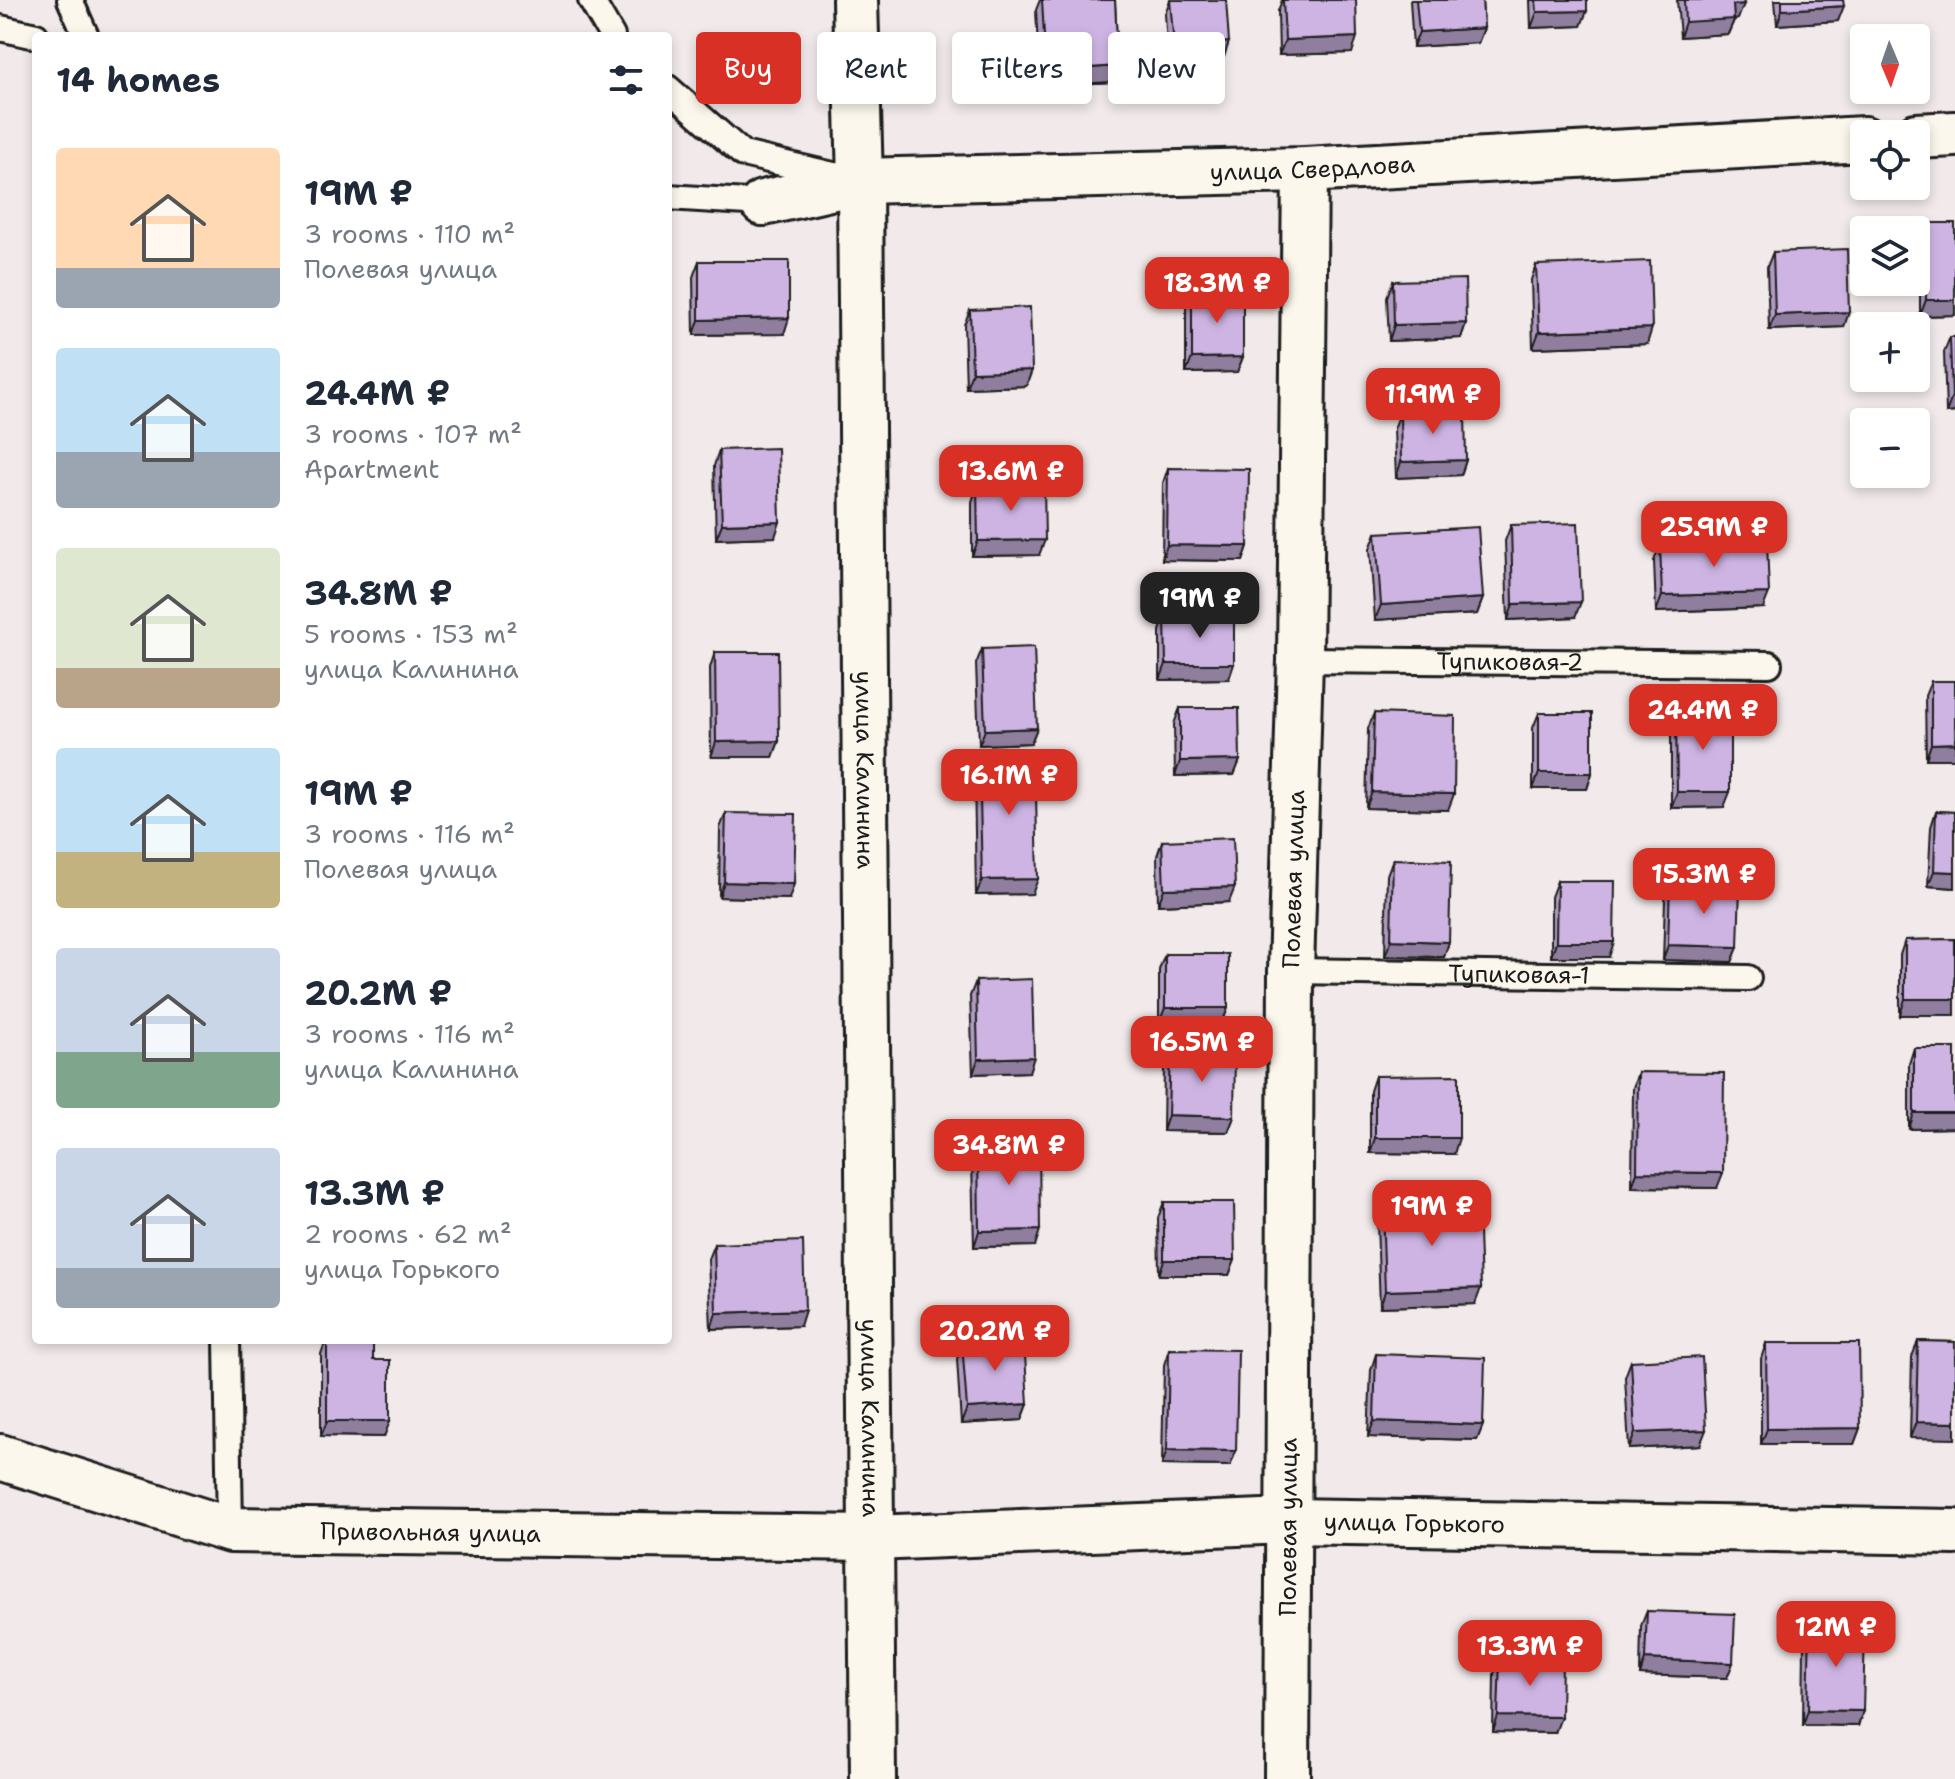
<!DOCTYPE html>
<html lang="en">
<head>
<meta charset="utf-8">
<style>
  body { margin:0; font-family:"Shantell Sans",sans-serif; background:#f2f2f3; color:#1f2937; height:100vh; display:flex; flex-direction:column; font-size:30px; white-space:nowrap }
  * { box-sizing:border-box; margin:0 }
  p { font-size:26px; color:#747a83 }
  .icon { flex:none; width:44px; height:44px; fill:none; stroke:currentColor; stroke-width:2; stroke-linecap:round; stroke-linejoin:round }
  .map { position:relative; flex:1; overflow:hidden }
  .sheet { position:absolute; left:32px; top:32px; width:640px; height:1312px; display:flex; flex-direction:column; background:#fff; border-radius:8px; box-shadow:0 4px 12px #0003 }
  .sheet>* { flex:none }
  .guide { position:absolute; left:696px; top:32px; width:760px; height:72px; display:flex; gap:16px }
  .needle { width:52px; rotate:178deg }
  .controls { position:absolute; left:1850px; top:24px; display:grid; gap:16px }
  .controls a { display:grid; place-items:center; width:80px; height:80px; border-radius:8px; background:#fff; box-shadow:0 4px 12px #0003; font-size:40px }
  .price { position:absolute; translate:-50% -68px; padding:0 18px; border-radius:16px; background:#d93025; color:#fff; font-size:26px; line-height:52px; filter:drop-shadow(0 2px 4px #0008) }
  .price::after { content:''; position:absolute; left:50%; top:48px; width:24px; height:18px; margin-left:-12px; background:inherit; clip-path:polygon(0 0,100% 0,50% 100%) }
  .price.active { background:#222; color:#fff }
  ul { padding:0; list-style:none }
  li { display:flex; align-items:center; gap:24px; height:200px; padding:0 24px }
  li span { display:grid; place-items:center; flex:none; width:224px; height:160px; border-radius:8px; color:#555 }
  li>.icon { margin-inline-start:auto }
  span .icon { width:96px; height:96px; fill:#fffc; stroke-width:1 }
  li b { font-size:34px }
  h2 { display:flex; justify-content:space-between; align-items:center; height:96px; padding:0 24px; font-size:34px }
  .chip { padding:0 28px; border-radius:8px; background:#fff; box-shadow:0 4px 12px #0003; font-size:28px; line-height:72px }
  .chip.active { background:#d93025; color:#fff }
  .map>svg:first-child { display:block }
  .lines { fill:none; stroke-linecap:round; stroke-linejoin:round }
  .lane-casing { stroke:#1c1c1c; stroke-width:30 }
  .street-casing { stroke:#1c1c1c; stroke-width:50 }
  .lane { stroke:#fbf7ec; stroke-width:24 }
  .street { stroke:#fbf7ec; stroke-width:44 }
  .wall { fill:#b19bc3; stroke:#1c1c1c; stroke-width:2 }
  .shaded-wall { fill:#907e9f; stroke:#1c1c1c; stroke-width:2 }
  .building { fill:#ceb4e3; stroke:#1c1c1c; stroke-width:2 }
  .labels { text-anchor:middle; stroke-width:6; stroke-linejoin:round; paint-order:stroke }
  .street-label { font-size:24px; fill:#1c1c1c; stroke:#fbf7ec }
</style>
</head>
<body>
<div class="map">
<svg width="1955" height="1779" viewBox="0 0 1955 1779">
  <rect width="100%" height="100%" fill="#f2eaea"/>
  <filter id="ink" filterUnits="userSpaceOnUse"><feTurbulence type="fractalNoise" baseFrequency=".0125" numOctaves="2"/><feDisplacementMap in="SourceGraphic" scale="16" xChannelSelector="R" yChannelSelector="G"/><feConvolveMatrix kernelMatrix="1 2 1 2 8 2 1 2 1" color-interpolation-filters="sRGB"/></filter>
  <g filter="url(#ink)">
    <g class="lines">
      <defs>
        <g id="lane">
          <polyline points="70,0 86,36"/>
          <polyline points="591,0 612,36"/>
          <polyline points="0,28 36,36"/>
          <polyline points="668,88 743,154 842,177"/>
          <polyline points="668,197 763,203"/>
          <path id="s1" d="M1300 660 1769 664"/>
          <path id="s2" d="M1291 971 1748 978"/>
          <polyline points="227,1340 230,1530"/>
        </g>
        <g id="street">
          <path id="s3" d="M855 0 860 181 873 1779"/>
          <polyline points="1916,136 1955,134"/>
          <path id="s4" d="M763 203 860 181 1305 170 1864 139"/>
          <path id="s5" d="M0 1457 230 1530 873 1538 1287 1521 1955 1532"/>
          <path id="s6" d="M1287 1779 1291 971 1300 660 1305 170"/>
        </g>
      </defs>
      <use href="#lane" class="lane-casing"/>
      <use href="#street" class="street-casing"/>
      <use href="#lane" class="lane"/>
      <use href="#street" class="street"/>
    </g>
    <g class="wall">
      <polygon points="1040,0 1115,0 1118,66 1113,82 1040,86 1036,10"/>
      <polygon points="1170,0 1226,0 1224,57 1168,61 1165,14"/>
      <polygon points="1282,0 1356,0 1352,53 1279,55 1278,11"/>
      <polygon points="1410,0 1482,0 1484,28 1478,43 1413,47"/>
      <polygon points="1530,0 1587,0 1581,26 1531,28"/>
      <polygon points="1677,0 1743,0 1738,19 1734,20 1728,34 1680,37"/>
      <polygon points="1775,0 1843,0 1838,21 1777,25"/>
      <polygon points="1926,223 1955,223 1955,315 1920,316 1920,239"/>
      <polygon points="1773,252 1844,327 1769,330 1767,267"/>
      <polygon points="699,261 784,334 694,335 693,277"/>
      <polygon points="1536,265 1647,344 1533,348 1531,280"/>
      <polygon points="1393,281 1466,323 1461,338 1389,341 1387,297"/>
      <polygon points="1192,292 1243,357 1237,372 1186,373 1186,307"/>
      <polygon points="970,310 1032,370 1026,386 966,388 964,325"/>
      <polygon points="1950,337 1955,337 1955,412 1946,413 1944,352"/>
      <polygon points="1400,413 1466,460 1461,475 1396,478 1394,429"/>
      <polygon points="719,450 775,537 716,539 714,466"/>
      <polygon points="1168,468 1248,546 1243,561 1162,560 1163,483"/>
      <polygon points="977,486 1039,555 972,556 972,502"/>
      <polygon points="1511,525 1575,617 1508,620 1505,541"/>
      <polygon points="1376,533 1483,598 1477,614 1375,620 1370,549"/>
      <polygon points="1660,545 1763,608 1656,612 1654,561"/>
      <polygon points="1165,616 1229,679 1160,680 1160,631"/>
      <polygon points="982,649 1037,728 1031,743 979,745 976,664"/>
      <polygon points="715,652 779,741 773,757 711,757 710,668"/>
      <polygon points="1931,681 1955,681 1926,759 1925,696"/>
      <polygon points="1180,708 1240,760 1234,775 1175,776 1174,724"/>
      <polygon points="1374,713 1448,810 1366,808 1368,729"/>
      <polygon points="1539,713 1592,773 1587,789 1533,789 1533,728"/>
      <polygon points="1676,713 1724,807 1671,808 1671,729"/>
      <polygon points="979,756 1032,894 976,895 974,771"/>
      <polygon points="1936,811 1955,812 1955,888 1928,886 1931,827"/>
      <polygon points="726,813 789,899 719,897 720,828"/>
      <polygon points="1162,841 1229,902 1158,905 1157,856"/>
      <polygon points="1393,859 1449,942 1444,957 1385,956 1387,875"/>
      <polygon points="1557,881 1609,957 1551,957 1551,897"/>
      <polygon points="1670,884 1738,947 1732,962 1663,960 1665,900"/>
      <polygon points="1955,939 1900,1015 1900,955 1905,940"/>
      <polygon points="1165,954 1228,1008 1222,1023 1159,1023 1159,970"/>
      <polygon points="976,981 1029,1072 973,1074 970,996"/>
      <polygon points="1914,1048 1955,1048 1955,1128 1909,1129 1909,1064"/>
      <polygon points="1170,1051 1234,1117 1228,1132 1163,1131 1164,1066"/>
      <polygon points="1638,1072 1717,1188 1632,1187 1633,1088"/>
      <polygon points="1375,1076 1454,1154 1370,1153 1370,1091"/>
      <polygon points="978,1144 1035,1246 974,1247 972,1160"/>
      <polygon points="1164,1202 1235,1260 1229,1275 1159,1275 1158,1218"/>
      <polygon points="1382,1208 1475,1304 1380,1307 1377,1223"/>
      <polygon points="714,1244 800,1326 711,1329 708,1259"/>
      <polygon points="326,1340 373,1360 384,1437 321,1436 321,1354"/>
      <polygon points="1918,1341 1955,1342 1910,1438 1912,1357"/>
      <polygon points="962,1343 1028,1404 1022,1420 961,1424 957,1359"/>
      <polygon points="1766,1343 1860,1428 1854,1444 1761,1444 1761,1359"/>
      <polygon points="1169,1349 1236,1451 1230,1466 1162,1465 1164,1365"/>
      <polygon points="1376,1354 1483,1425 1477,1440 1368,1437 1371,1370"/>
      <polygon points="1631,1361 1700,1445 1629,1449 1625,1377"/>
      <polygon points="1647,1611 1727,1678 1640,1675 1641,1626"/>
      <polygon points="1810,1627 1863,1711 1858,1726 1803,1725 1804,1642"/>
      <polygon points="1500,1658 1555,1733 1493,1732 1494,1674"/>
    </g>
    <g class="shaded-wall">
      <polygon points="1744,4 1738,19 1734,20 1728,34 1680,37 1685,22 1733,5"/>
      <polygon points="1844,6 1838,21 1777,25 1782,10"/>
      <polygon points="1587,11 1581,26 1531,28 1537,12"/>
      <polygon points="1484,28 1478,43 1413,47 1419,32"/>
      <polygon points="1357,37 1352,53 1279,55 1285,40"/>
      <polygon points="1229,42 1224,57 1168,61 1174,46"/>
      <polygon points="1118,66 1113,82 1040,86 1046,71"/>
      <polygon points="1926,300 1955,300 1955,315 1920,316"/>
      <polygon points="1849,312 1844,327 1769,330 1775,315"/>
      <polygon points="789,318 784,334 694,335 699,320"/>
      <polygon points="1466,323 1461,338 1389,341 1394,325"/>
      <polygon points="1652,328 1647,344 1533,348 1539,332"/>
      <polygon points="1243,357 1237,372 1186,373 1192,358"/>
      <polygon points="1032,370 1026,386 966,388 972,372"/>
      <polygon points="1952,397 1955,397 1955,412 1946,413"/>
      <polygon points="1466,460 1461,475 1396,478 1401,462"/>
      <polygon points="780,522 775,537 716,539 722,524"/>
      <polygon points="1045,540 1039,555 972,556 978,541"/>
      <polygon points="1167,545 1248,546 1243,561 1162,560"/>
      <polygon points="1769,593 1763,608 1656,612 1662,596"/>
      <polygon points="1483,598 1477,614 1375,620 1381,605"/>
      <polygon points="1581,602 1575,617 1508,620 1513,604"/>
      <polygon points="1166,664 1234,664 1229,679 1160,680"/>
      <polygon points="1037,728 1031,743 979,745 985,730"/>
      <polygon points="779,741 773,757 711,757 716,742"/>
      <polygon points="1955,743 1955,759 1926,759 1931,744"/>
      <polygon points="1240,760 1234,775 1175,776 1180,761"/>
      <polygon points="1539,773 1592,773 1587,789 1533,789"/>
      <polygon points="1372,792 1454,794 1448,810 1366,808"/>
      <polygon points="1677,792 1730,792 1724,807 1671,808"/>
      <polygon points="1934,871 1955,872 1955,888 1928,886"/>
      <polygon points="1038,879 1032,894 976,895 982,880"/>
      <polygon points="724,882 794,884 789,899 719,897"/>
      <polygon points="1235,887 1229,902 1158,905 1164,889"/>
      <polygon points="1391,940 1449,942 1444,957 1385,956"/>
      <polygon points="1556,942 1614,942 1609,957 1551,957"/>
      <polygon points="1668,945 1738,947 1732,962 1663,960"/>
      <polygon points="1905,999 1955,999 1955,1015 1900,1015"/>
      <polygon points="1165,1008 1228,1008 1222,1023 1159,1023"/>
      <polygon points="1034,1057 1029,1072 973,1074 978,1059"/>
      <polygon points="1914,1113 1955,1113 1955,1128 1909,1129"/>
      <polygon points="1168,1115 1234,1117 1228,1132 1163,1131"/>
      <polygon points="1375,1138 1459,1138 1454,1154 1370,1153"/>
      <polygon points="1637,1172 1723,1173 1717,1188 1632,1187"/>
      <polygon points="1040,1230 1035,1246 974,1247 979,1231"/>
      <polygon points="1164,1260 1235,1260 1229,1275 1159,1275"/>
      <polygon points="1481,1288 1475,1304 1380,1307 1385,1291"/>
      <polygon points="805,1310 800,1326 711,1329 716,1313"/>
      <polygon points="1028,1404 1022,1420 961,1424 967,1408"/>
      <polygon points="327,1421 390,1421 384,1437 321,1436"/>
      <polygon points="1374,1421 1483,1425 1477,1440 1368,1437"/>
      <polygon points="1916,1422 1955,1423 1955,1439 1910,1438"/>
      <polygon points="1860,1428 1854,1444 1761,1444 1767,1429"/>
      <polygon points="1706,1430 1700,1445 1629,1449 1635,1433"/>
      <polygon points="1167,1450 1236,1451 1230,1466 1162,1465"/>
      <polygon points="1645,1659 1733,1663 1727,1678 1640,1675"/>
      <polygon points="1808,1710 1863,1711 1858,1726 1803,1725"/>
      <polygon points="1498,1716 1561,1717 1555,1733 1493,1732"/>
    </g>
    <g class="building">
      <polygon points="1042,0 1115,0 1118,66 1046,71"/>
      <polygon points="1170,0 1226,0 1229,42 1174,46"/>
      <polygon points="1283,0 1356,0 1357,37 1285,40"/>
      <polygon points="1416,0 1482,0 1484,28 1419,32"/>
      <polygon points="1536,0 1587,0 1587,11 1537,12"/>
      <polygon points="1684,0 1743,0 1744,4 1733,5 1734,19 1685,22"/>
      <polygon points="1782,0 1843,0 1844,6 1782,10"/>
      <rect x="1926" y="223" width="29" height="77"/>
      <polygon points="1847,249 1849,312 1775,315 1773,252"/>
      <polygon points="699,261 789,261 789,318 699,320"/>
      <polygon points="1650,261 1652,328 1539,332 1536,265"/>
      <polygon points="1465,279 1466,323 1394,325 1393,281"/>
      <polygon points="1192,292 1243,292 1243,357 1192,358"/>
      <polygon points="1030,307 1032,370 972,372 970,310"/>
      <polygon points="1950,337 1955,337 1955,397 1952,397"/>
      <polygon points="1465,411 1466,460 1401,462 1400,413"/>
      <polygon points="778,448 780,522 722,524 719,450"/>
      <polygon points="1168,468 1249,469 1248,546 1167,545"/>
      <polygon points="1044,485 1045,540 978,541 977,486"/>
      <polygon points="1578,523 1581,602 1513,604 1511,525"/>
      <polygon points="1478,527 1483,598 1381,605 1376,533"/>
      <polygon points="1767,542 1769,593 1662,596 1660,545"/>
      <polygon points="1234,615 1234,664 1166,664 1165,616"/>
      <polygon points="1034,647 1037,728 985,730 982,649"/>
      <polygon points="715,652 778,652 779,741 716,742"/>
      <polygon points="1931,681 1955,681 1955,743 1931,744"/>
      <polygon points="1180,708 1239,708 1240,760 1180,761"/>
      <polygon points="1374,713 1455,716 1454,794 1372,792"/>
      <rect x="1539" y="713" width="53" height="60"/>
      <polygon points="1676,713 1730,713 1730,792 1677,792"/>
      <polygon points="1035,754 1038,879 982,880 979,756"/>
      <polygon points="1936,811 1955,812 1955,872 1934,871"/>
      <polygon points="726,813 796,814 794,884 724,882"/>
      <polygon points="1233,838 1235,887 1164,889 1162,841"/>
      <polygon points="1393,859 1451,861 1449,942 1391,940"/>
      <polygon points="1557,881 1615,881 1614,942 1556,942"/>
      <polygon points="1670,884 1740,886 1738,947 1668,945"/>
      <polygon points="1955,939 1955,999 1905,999 1905,940"/>
      <rect x="1165" y="954" width="63" height="54"/>
      <polygon points="1032,979 1034,1057 978,1059 976,981"/>
      <rect x="1914" y="1048" width="41" height="65"/>
      <polygon points="1170,1051 1235,1053 1234,1117 1168,1115"/>
      <polygon points="1638,1072 1724,1073 1723,1173 1637,1172"/>
      <polygon points="1459,1075 1459,1138 1375,1138 1375,1076"/>
      <polygon points="1039,1143 1040,1230 979,1231 978,1144"/>
      <polygon points="1164,1202 1234,1202 1235,1260 1164,1260"/>
      <polygon points="1478,1205 1481,1288 1385,1291 1382,1208"/>
      <polygon points="803,1241 805,1310 716,1313 714,1244"/>
      <polygon points="1024,1339 1028,1404 967,1408 962,1343"/>
      <polygon points="327,1340 373,1340 373,1360 390,1360 390,1421 327,1421"/>
      <polygon points="1918,1341 1955,1342 1955,1423 1916,1422"/>
      <polygon points="1766,1343 1859,1343 1860,1428 1767,1429"/>
      <polygon points="1169,1349 1238,1350 1236,1451 1167,1450"/>
      <polygon points="1376,1354 1485,1358 1483,1425 1374,1421"/>
      <polygon points="1702,1357 1706,1430 1635,1433 1631,1361"/>
      <polygon points="1647,1611 1735,1614 1733,1663 1645,1659"/>
      <polygon points="1810,1627 1865,1628 1863,1711 1808,1710"/>
      <polygon points="1500,1658 1562,1659 1561,1717 1498,1716"/>
    </g>
  </g>
  <g class="labels">
    <g class="street-label">
      <text dy="8" stroke="none"><textPath href="#s4" startOffset="552">улица Свердлова</textPath></text>
      <text dy="8" stroke="none"><textPath href="#s1" startOffset="210">Тупиковая-2</textPath></text>
      <text dy="8" stroke="none"><textPath href="#s3" startOffset="770">улица Калинина</textPath></text>
      <text dy="8" stroke="none"><textPath href="#s6" startOffset="900">Полевая улица</textPath></text>
      <text dy="8" stroke="none"><textPath href="#s2" startOffset="228">Тупиковая-1</textPath></text>
      <text dy="8" stroke="none"><textPath href="#s3" startOffset="1418">улица Калинина</textPath></text>
      <text dy="8" stroke="none"><textPath href="#s5" startOffset="1426">улица Горького</textPath></text>
      <text dy="8" stroke="none"><textPath href="#s6" startOffset="252">Полевая улица</textPath></text>
      <text dy="8" stroke="none"><textPath href="#s5" startOffset="442">Привольная улица</textPath></text>
    </g>
  </g>
</svg>
<div class="controls">
<a><svg class="needle" viewBox="-14 -14 28 28"><path d="M0-13l5 13h-10z" fill="#e53935"/><path d="M0 13l5-13h-10z" fill="#747a83"/></svg></a>
<a><svg class="icon" aria-label="locate" viewBox="0 0 24 24"><circle cx="12" cy="12" r="6"/><path d="M12 2v4M12 18v4M2 12h4M18 12h4"/></svg></a>
<a><svg class="icon" aria-label="layers" viewBox="0 0 24 24"><path d="M12 4l9 5-9 5-9-5zM3 14l9 5 9-5"/></svg></a>
<a>+</a>
<a>−</a>
</div>
<b class="price" style="left:1217px;top:325px">18.3M ₽</b>
<b class="price" style="left:1433px;top:436px">11.9M ₽</b>
<b class="price" style="left:1011px;top:513px">13.6M ₽</b>
<b class="price" style="left:1714px;top:569px">25.9M ₽</b>
<b class="price active" style="left:1200px;top:640px">19M ₽</b>
<b class="price" style="left:1703px;top:752px">24.4M ₽</b>
<b class="price" style="left:1009px;top:817px">16.1M ₽</b>
<b class="price" style="left:1704px;top:916px">15.3M ₽</b>
<b class="price" style="left:1202px;top:1084px">16.5M ₽</b>
<b class="price" style="left:1009px;top:1187px">34.8M ₽</b>
<b class="price" style="left:1432px;top:1248px">19M ₽</b>
<b class="price" style="left:995px;top:1373px">20.2M ₽</b>
<b class="price" style="left:1836px;top:1669px">12M ₽</b>
<b class="price" style="left:1530px;top:1688px">13.3M ₽</b>
<div class="guide">
<a class="chip active">Buy</a>
<a class="chip">Rent</a>
<a class="chip">Filters</a>
<a class="chip">New</a>
</div>
<section class="sheet">
<h2>14 homes<svg class="icon" aria-label="filters" viewBox="0 0 24 24"><path d="M4 7h16M4 17h16"/><circle cx="9" cy="7" r="2"/><circle cx="15" cy="17" r="2"/></svg></h2>
<ul>
<li><span style="background:linear-gradient(#ffd9b3 75%,#9aa5b1 0)"><svg class="icon" aria-label="home" viewBox="0 0 24 24"><path d="M3 11l9-7 9 7M6 9v11h12V9"/></svg></span><div><b>19M ₽</b><p>3 rooms · 110 m²</p><p>Полевая улица</p></div></li>
<li><span style="background:linear-gradient(#bfe0f5 65%,#9aa5b1 0)"><svg class="icon" aria-label="home" viewBox="0 0 24 24"><path d="M3 11l9-7 9 7M6 9v11h12V9"/></svg></span><div><b>24.4M ₽</b><p>3 rooms · 107 m²</p><p>Apartment</p></div></li>
<li><span style="background:linear-gradient(#dfe7d0 75%,#b9a48a 0)"><svg class="icon" aria-label="home" viewBox="0 0 24 24"><path d="M3 11l9-7 9 7M6 9v11h12V9"/></svg></span><div><b>34.8M ₽</b><p>5 rooms · 153 m²</p><p>улица Калинина</p></div></li>
<li><span style="background:linear-gradient(#bfe0f5 65%,#c2b280 0)"><svg class="icon" aria-label="home" viewBox="0 0 24 24"><path d="M3 11l9-7 9 7M6 9v11h12V9"/></svg></span><div><b>19M ₽</b><p>3 rooms · 116 m²</p><p>Полевая улица</p></div></li>
<li><span style="background:linear-gradient(#c9d6e8 65%,#7fa58c 0)"><svg class="icon" aria-label="home" viewBox="0 0 24 24"><path d="M3 11l9-7 9 7M6 9v11h12V9"/></svg></span><div><b>20.2M ₽</b><p>3 rooms · 116 m²</p><p>улица Калинина</p></div></li>
<li><span style="background:linear-gradient(#c9d6e8 75%,#9aa5b1 0)"><svg class="icon" aria-label="home" viewBox="0 0 24 24"><path d="M3 11l9-7 9 7M6 9v11h12V9"/></svg></span><div><b>13.3M ₽</b><p>2 rooms · 62 m²</p><p>улица Горького</p></div></li>
</ul>
</section>
</div>
</body>
</html>
